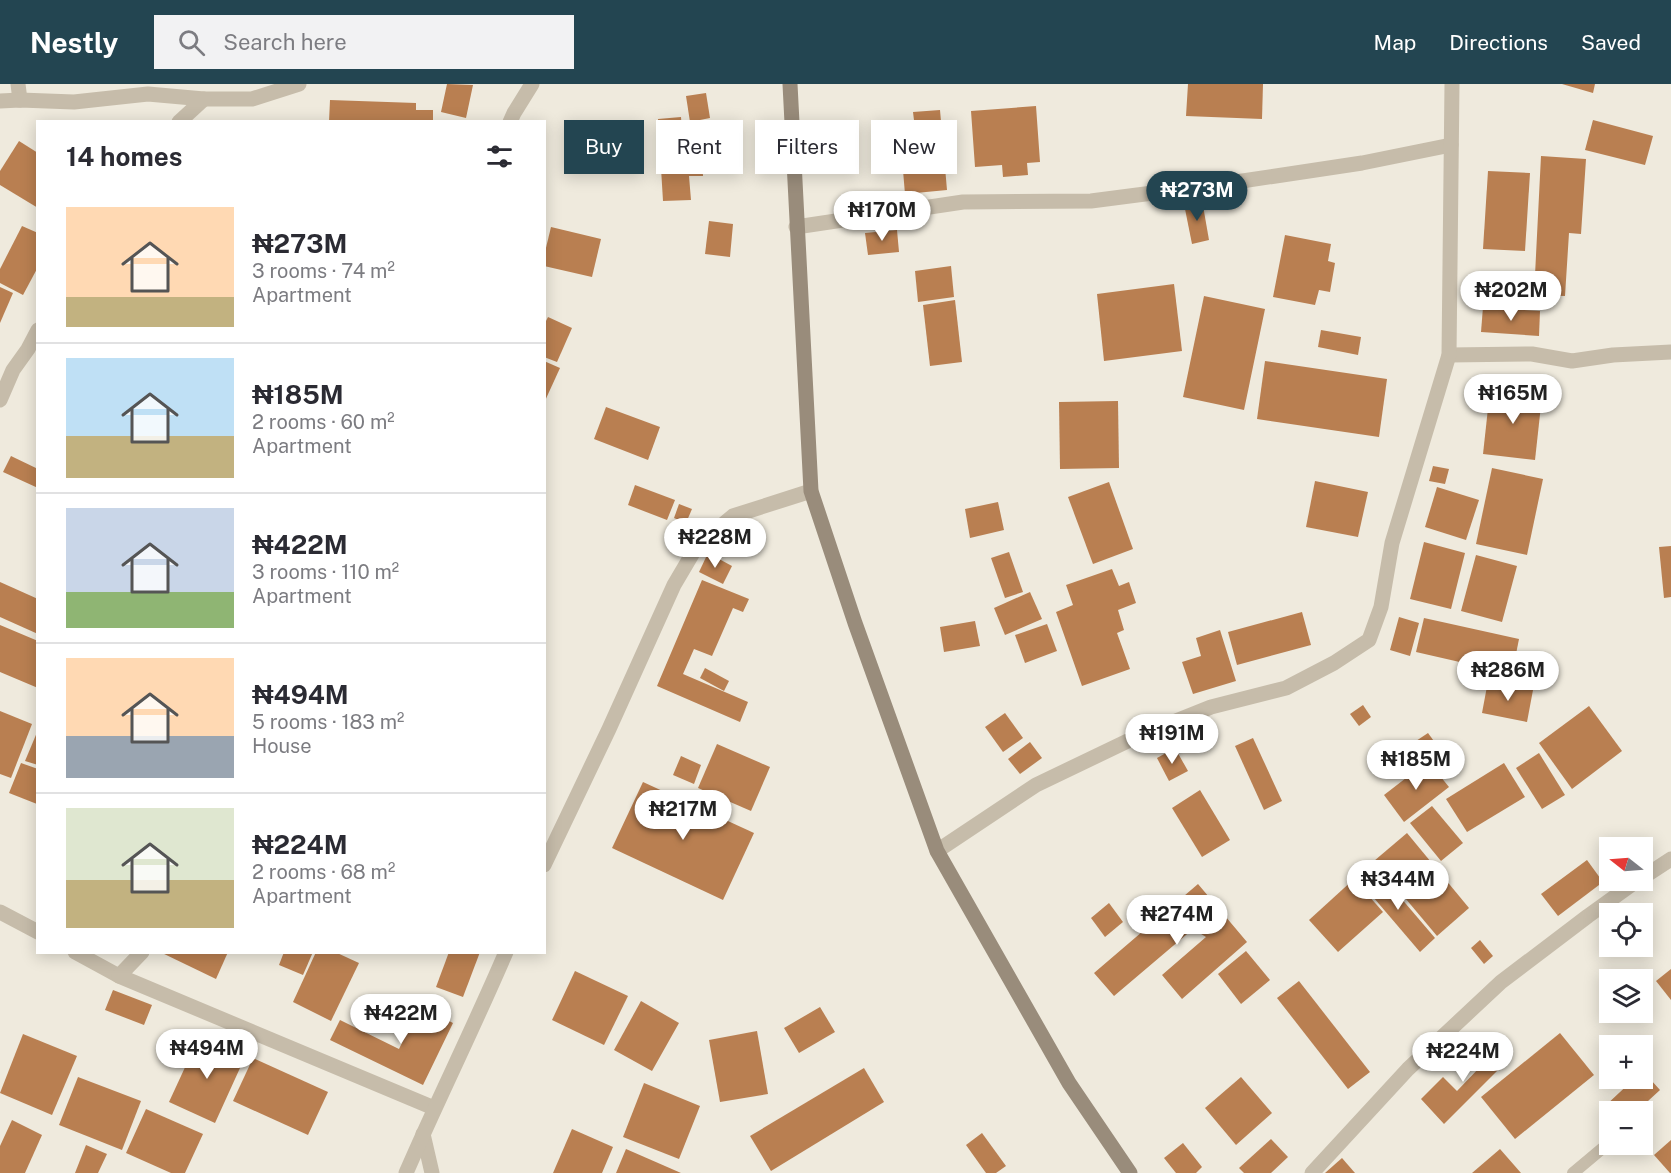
<!DOCTYPE html>
<html lang="en">
<head>
<meta charset="utf-8">
<style>
  body { margin:0; font-family:"Public Sans",sans-serif; background:#f2f2f3; color:#2b2b33; height:100vh; display:flex; flex-direction:column; font-size:22px; white-space:nowrap }
  * { box-sizing:border-box; margin:0 }
  p { font-size:20px; color:#7c7c81 }
  .icon { flex:none; width:33px; height:33px; fill:none; stroke:currentColor; stroke-width:2; stroke-linecap:round; stroke-linejoin:round }
  .map { position:relative; flex:1; overflow:hidden }
  .side { position:absolute; left:36px; top:36px; width:510px; height:834px; display:flex; flex-direction:column; background:#fff; border-radius:0px; box-shadow:0 3px 15px #0003 }
  .side>* { flex:none }
  .banner { position:absolute; left:564px; top:36px; width:570px; height:54px; display:flex; gap:12px }
  .needle { width:39px; rotate:287deg }
  .buttons { position:absolute; left:1599px; top:753px; display:grid; gap:12px }
  .buttons a { display:grid; place-items:center; width:54px; height:54px; border-radius:0px; background:#fff; box-shadow:0 3px 15px #0003; font-size:30px }
  .price { position:absolute; translate:-50% -51px; padding:0 14px; border-radius:21px; background:#fff; color:#222; font-size:20px; line-height:39px; filter:drop-shadow(0 2px 3px #0008) }
  .price::after { content:''; position:absolute; left:50%; top:36px; width:18px; height:14px; margin-left:-9px; background:inherit; clip-path:polygon(0 0,100% 0,50% 100%) }
  .price.current { background:#234551; color:#fff }
  ul { padding:0; list-style:none }
  li { display:flex; align-items:center; gap:18px; height:150px; padding:0 30px }
  li+li { border-top:2px solid #e1e1e2 }
  li span { display:grid; place-items:center; flex:none; width:168px; height:120px; border-radius:0px; color:#555 }
  li>.icon { margin-inline-start:auto }
  span .icon { width:72px; height:72px; fill:#fffc; stroke-width:1 }
  li b { font-size:26px }
  h2 { display:flex; justify-content:space-between; align-items:center; height:72px; padding:0 30px; font-size:26px }
  .chip { padding:0 21px; border-radius:0px; background:#fff; box-shadow:0 3px 15px #0003; font-size:21px; line-height:54px }
  .chip.current { background:#234551; color:#fff }
  header { display:flex; align-items:center; gap:36px; box-sizing:border-box; height:84px; padding:0 30px; background:#234551; color:#fff }
  header strong { font-size:28px }
  nav { display:flex; gap:33px; margin-inline-start:auto; font-size:21px }
  .search { width:420px; height:54px; background:#f2f2f3; display:flex; align-items:center; gap:15px; box-sizing:border-box; padding:0 21px; border-radius:0px; color:#7c7c81; font-size:22px }
  .map>svg:first-child { display:block }
  .building { fill:#b97f51 }
  .lines { fill:none; stroke-linecap:round; stroke-linejoin:round }
  .lane { stroke:#c6bcaa; stroke-width:12 }
  .street { stroke:#c6bcaa; stroke-width:15 }
  .secondary { stroke:#998c7b; stroke-width:15 }
</style>
</head>
<body>
<header>
<strong>Nestly</strong>
<div class="search"><svg class="icon" aria-label="search" viewBox="0 0 24 24"><circle cx="10" cy="10" r="6"/><path d="M15 15l6 6"/></svg>Search here</div>
<nav><a>Map</a><a>Directions</a><a>Saved</a></nav>
</header>
<div class="map">
<svg width="1671" height="1089" viewBox="0 0 1671 1089">
  <rect width="100%" height="100%" fill="#efeadd"/>
  <g class="building">
    <polygon points="447,0 473,1 466,34 441,28"/>
    <polygon points="1188,0 1263,0 1262,35 1186,32"/>
    <polygon points="1562,0 1595,0 1593,9"/>
    <polygon points="706,9 710,34 690,38 686,12"/>
    <polygon points="330,16 416,19 416,26 433,26 433,38 329,38"/>
    <polygon points="1036,22 1040,78 1027,79 1028,91 1003,93 1002,81 975,83 971,27"/>
    <polygon points="940,26 947,106 905,110 901,63 917,61 913,28"/>
    <polygon points="681,33 684,75 702,74 703,92 689,92 691,116 663,117 658,35"/>
    <polygon points="1593,36 1653,52 1645,81 1585,66"/>
    <polygon points="19,57 38,69 38,124 0,101 0,87"/>
    <polygon points="1541,72 1586,75 1581,150 1569,149 1565,212 1534,211"/>
    <polygon points="1488,87 1530,89 1525,167 1483,165"/>
    <polygon points="1202,116 1209,156 1192,160 1184,120"/>
    <polygon points="709,137 733,140 730,173 705,170"/>
    <polygon points="22,142 38,149 38,183 23,211 0,199 0,185"/>
    <polygon points="551,143 601,155 592,193 544,182 544,172"/>
    <polygon points="897,146 899,168 868,171 865,149"/>
    <polygon points="1285,151 1331,160 1328,177 1335,179 1330,208 1319,206 1315,221 1273,213"/>
    <polygon points="951,182 954,213 918,218 915,187"/>
    <polygon points="1174,200 1182,267 1104,277 1097,210"/>
    <polygon points="0,203 13,209 0,239"/>
    <polygon points="1204,212 1265,225 1244,326 1183,313"/>
    <polygon points="955,216 962,278 930,282 923,221"/>
    <polygon points="1483,223 1540,227 1539,252 1481,248"/>
    <polygon points="548,233 572,244 557,278 544,273 544,241"/>
    <polygon points="1321,246 1361,253 1358,271 1318,263"/>
    <polygon points="544,277 560,284 544,319"/>
    <polygon points="1265,277 1387,295 1379,353 1257,335"/>
    <polygon points="1490,306 1542,312 1535,376 1483,370"/>
    <polygon points="1118,317 1119,384 1060,385 1059,318"/>
    <polygon points="606,323 660,343 648,376 594,355"/>
    <polygon points="11,372 38,385 38,404 3,388"/>
    <polygon points="1433,382 1449,385 1445,400 1429,397"/>
    <polygon points="1492,384 1543,395 1527,471 1476,460"/>
    <polygon points="1315,397 1368,408 1358,453 1306,443"/>
    <polygon points="1109,398 1133,465 1093,480 1068,413"/>
    <polygon points="635,401 675,416 667,436 628,421"/>
    <polygon points="1437,403 1479,416 1466,456 1425,443"/>
    <polygon points="998,418 1004,446 970,454 965,425"/>
    <polygon points="679,420 692,425 686,439 674,434"/>
    <polygon points="1424,458 1465,469 1451,525 1410,515"/>
    <polygon points="1671,462 1671,513 1664,514 1659,463"/>
    <polygon points="1009,468 1023,508 1005,514 991,474"/>
    <polygon points="708,469 732,482 723,500 699,488"/>
    <polygon points="1476,471 1517,482 1502,538 1461,527"/>
    <polygon points="1112,485 1119,502 1129,498 1136,519 1118,526 1124,546 1117,549 1130,585 1082,602 1056,528 1073,521 1066,501"/>
    <polygon points="702,496 749,515 743,528 733,524 712,572 694,565 683,590 748,618 740,638 657,602"/>
    <polygon points="0,498 38,515 38,550 0,533"/>
    <polygon points="1030,508 1042,535 1005,551 994,524"/>
    <polygon points="1302,528 1311,561 1237,581 1228,548"/>
    <polygon points="1399,533 1419,539 1410,572 1390,566"/>
    <polygon points="1424,534 1519,555 1512,590 1416,568"/>
    <polygon points="975,537 980,562 944,568 940,543"/>
    <polygon points="1047,540 1057,567 1025,579 1015,551"/>
    <polygon points="0,541 38,557 38,604 0,588"/>
    <polygon points="1220,546 1236,597 1193,610 1182,578 1201,572 1196,554"/>
    <polygon points="705,584 729,597 724,607 700,594"/>
    <polygon points="1488,597 1533,606 1527,638 1482,629"/>
    <polygon points="1363,621 1371,633 1359,642 1350,630"/>
    <polygon points="1589,622 1622,667 1572,705 1539,659"/>
    <polygon points="0,627 32,640 11,694 0,690"/>
    <polygon points="1005,629 1023,654 1003,668 985,643"/>
    <polygon points="38,646 38,681 25,677"/>
    <polygon points="1428,649 1439,664 1427,672 1416,657"/>
    <polygon points="1253,654 1282,717 1264,726 1235,662"/>
    <polygon points="1030,658 1042,674 1020,690 1008,675"/>
    <polygon points="717,660 770,683 751,727 698,704"/>
    <polygon points="1175,664 1188,687 1169,697 1157,674"/>
    <polygon points="1539,669 1565,711 1542,725 1516,684"/>
    <polygon points="681,672 701,681 694,700 673,691"/>
    <polygon points="1428,677 1449,703 1404,738 1384,711"/>
    <polygon points="21,679 38,685 37,720 9,709"/>
    <polygon points="1504,679 1525,713 1467,748 1446,715"/>
    <polygon points="643,698 754,749 723,816 612,764"/>
    <polygon points="1200,706 1230,756 1202,773 1172,724"/>
    <polygon points="1432,722 1463,759 1441,777 1410,739"/>
    <polygon points="1407,749 1469,824 1437,852 1374,777"/>
    <polygon points="1587,776 1603,798 1558,832 1541,810"/>
    <polygon points="1377,786 1435,854 1420,868 1362,800"/>
    <polygon points="1354,795 1383,828 1338,868 1309,836"/>
    <polygon points="1198,800 1247,858 1182,915 1162,891 1206,853 1193,845 1114,912 1094,889"/>
    <polygon points="1109,819 1123,838 1105,853 1091,834"/>
    <polygon points="1480,856 1493,872 1484,880 1471,864"/>
    <polygon points="1246,867 1270,896 1241,920 1218,890"/>
    <polygon points="160,868 228,868 216,895"/>
    <polygon points="284,868 313,868 303,891 279,881"/>
    <polygon points="316,868 335,868 359,879 331,937 293,918"/>
    <polygon points="449,868 480,868 463,913 436,903"/>
    <polygon points="1671,885 1671,916 1656,897"/>
    <polygon points="575,887 628,912 604,961 552,936"/>
    <polygon points="1299,897 1370,988 1348,1005 1277,914"/>
    <polygon points="113,906 152,921 144,941 105,926"/>
    <polygon points="641,917 679,939 652,987 614,966"/>
    <polygon points="420,922 453,939 423,1001 330,956 340,936 399,965"/>
    <polygon points="820,923 835,948 799,969 784,944"/>
    <polygon points="757,947 768,1010 720,1018 709,956"/>
    <polygon points="1560,949 1594,991 1515,1055 1481,1013"/>
    <polygon points="23,950 77,972 52,1031 0,1009"/>
    <polygon points="199,953 245,973 215,1039 169,1018"/>
    <polygon points="1478,953 1504,980 1444,1040 1421,1015 1443,993 1457,1007 1480,983 1465,967"/>
    <polygon points="253,974 328,1008 308,1051 233,1017"/>
    <polygon points="864,984 884,1018 771,1087 750,1052"/>
    <polygon points="1642,986 1660,1006 1636,1028 1610,1028 1610,1029 1604,1023 1635,994 1642,994"/>
    <polygon points="78,993 141,1017 122,1066 59,1041"/>
    <polygon points="1241,993 1272,1029 1236,1061 1205,1024"/>
    <polygon points="644,999 700,1022 679,1075 623,1053"/>
    <polygon points="146,1025 203,1050 185,1089 171,1089 126,1069"/>
    <polygon points="12,1036 42,1051 25,1089 0,1089 0,1062"/>
    <polygon points="572,1045 613,1063 602,1089 553,1089"/>
    <polygon points="982,1049 1006,1082 996,1089 986,1089 966,1061"/>
    <polygon points="1271,1055 1288,1073 1271,1089 1244,1089 1239,1084"/>
    <polygon points="1671,1056 1671,1089 1670,1089 1654,1071"/>
    <polygon points="1183,1059 1202,1083 1196,1089 1176,1089 1164,1074"/>
    <polygon points="86,1061 107,1070 98,1089 75,1089"/>
    <polygon points="626,1065 681,1089 616,1089"/>
    <polygon points="1500,1065 1521,1089 1472,1089"/>
    <polygon points="1342,1074 1355,1089 1325,1089"/>
  </g>
  <g class="lines">
    <polyline class="lane" points="1573,1089 1610,1058"/>
    <g class="street">
      <polyline points="18,0 20,16"/>
      <polyline points="0,17 20,16 74,18 148,10 204,15 252,15 299,0"/>
      <polyline points="179,38 204,15"/>
      <polyline points="510,38 514,29 532,0"/>
      <polyline points="796,143 963,118 1091,117 1222,100 1362,79 1451,61"/>
      <polyline points="1449,271 1532,270 1572,277 1613,271 1671,268"/>
      <polyline points="0,316 13,286 28,265 38,246"/>
      <polyline points="937,767 1036,701 1136,653 1211,623 1286,604 1334,579 1369,556 1381,523 1392,459 1449,271 1452,0"/>
      <polyline points="544,781 609,645 674,501 697,462 733,432 811,407"/>
      <polyline points="1642,794 1671,775"/>
      <polyline points="0,828 38,848"/>
      <polyline points="75,868 119,892 434,1024"/>
      <polyline points="119,892 142,868"/>
      <polyline points="423,1050 432,1089"/>
      <path d="M406 1089C438 1015 474 943 506 868"/>
      <polyline points="1312,1089 1408,985 1501,898 1588,832 1638,796"/>
    </g>
    <polyline class="secondary" points="790,0 811,407 855,539 937,767 1069,999 1130,1089"/>
  </g>
</svg>
<div class="buttons">
<a><svg class="needle" viewBox="-14 -14 28 28"><path d="M0-13l5 13h-10z" fill="#e53935"/><path d="M0 13l5-13h-10z" fill="#7c7c81"/></svg></a>
<a><svg class="icon" aria-label="locate" viewBox="0 0 24 24"><circle cx="12" cy="12" r="6"/><path d="M12 2v4M12 18v4M2 12h4M18 12h4"/></svg></a>
<a><svg class="icon" aria-label="layers" viewBox="0 0 24 24"><path d="M12 4l9 5-9 5-9-5zM3 14l9 5 9-5"/></svg></a>
<a>+</a>
<a>−</a>
</div>
<b class="price current" style="left:1197px;top:138px">₦273M</b>
<b class="price" style="left:882px;top:158px">₦170M</b>
<b class="price" style="left:1511px;top:238px">₦202M</b>
<b class="price" style="left:1513px;top:341px">₦165M</b>
<b class="price" style="left:715px;top:485px">₦228M</b>
<b class="price" style="left:1508px;top:618px">₦286M</b>
<b class="price" style="left:1172px;top:681px">₦191M</b>
<b class="price" style="left:1416px;top:707px">₦185M</b>
<b class="price" style="left:683px;top:757px">₦217M</b>
<b class="price" style="left:1398px;top:827px">₦344M</b>
<b class="price" style="left:1177px;top:862px">₦274M</b>
<b class="price" style="left:401px;top:961px">₦422M</b>
<b class="price" style="left:207px;top:996px">₦494M</b>
<b class="price" style="left:1463px;top:999px">₦224M</b>
<div class="banner">
<a class="chip current">Buy</a>
<a class="chip">Rent</a>
<a class="chip">Filters</a>
<a class="chip">New</a>
</div>
<section class="side">
<h2>14 homes<svg class="icon" aria-label="filters" viewBox="0 0 24 24"><path d="M4 7h16M4 17h16"/><circle cx="9" cy="7" r="2"/><circle cx="15" cy="17" r="2"/></svg></h2>
<ul>
<li><span style="background:linear-gradient(#ffd9b3 75%,#c2b280 0)"><svg class="icon" aria-label="home" viewBox="0 0 24 24"><path d="M3 11l9-7 9 7M6 9v11h12V9"/></svg></span><div><b>₦273M</b><p>3 rooms · 74 m²</p><p>Apartment</p></div></li>
<li><span style="background:linear-gradient(#bfe0f5 65%,#c2b280 0)"><svg class="icon" aria-label="home" viewBox="0 0 24 24"><path d="M3 11l9-7 9 7M6 9v11h12V9"/></svg></span><div><b>₦185M</b><p>2 rooms · 60 m²</p><p>Apartment</p></div></li>
<li><span style="background:linear-gradient(#c9d6e8 70%,#8fb573 0)"><svg class="icon" aria-label="home" viewBox="0 0 24 24"><path d="M3 11l9-7 9 7M6 9v11h12V9"/></svg></span><div><b>₦422M</b><p>3 rooms · 110 m²</p><p>Apartment</p></div></li>
<li><span style="background:linear-gradient(#ffd9b3 65%,#9aa5b1 0)"><svg class="icon" aria-label="home" viewBox="0 0 24 24"><path d="M3 11l9-7 9 7M6 9v11h12V9"/></svg></span><div><b>₦494M</b><p>5 rooms · 183 m²</p><p>House</p></div></li>
<li><span style="background:linear-gradient(#dfe7d0 60%,#c2b280 0)"><svg class="icon" aria-label="home" viewBox="0 0 24 24"><path d="M3 11l9-7 9 7M6 9v11h12V9"/></svg></span><div><b>₦224M</b><p>2 rooms · 68 m²</p><p>Apartment</p></div></li>
</ul>
</section>
</div>
</body>
</html>
